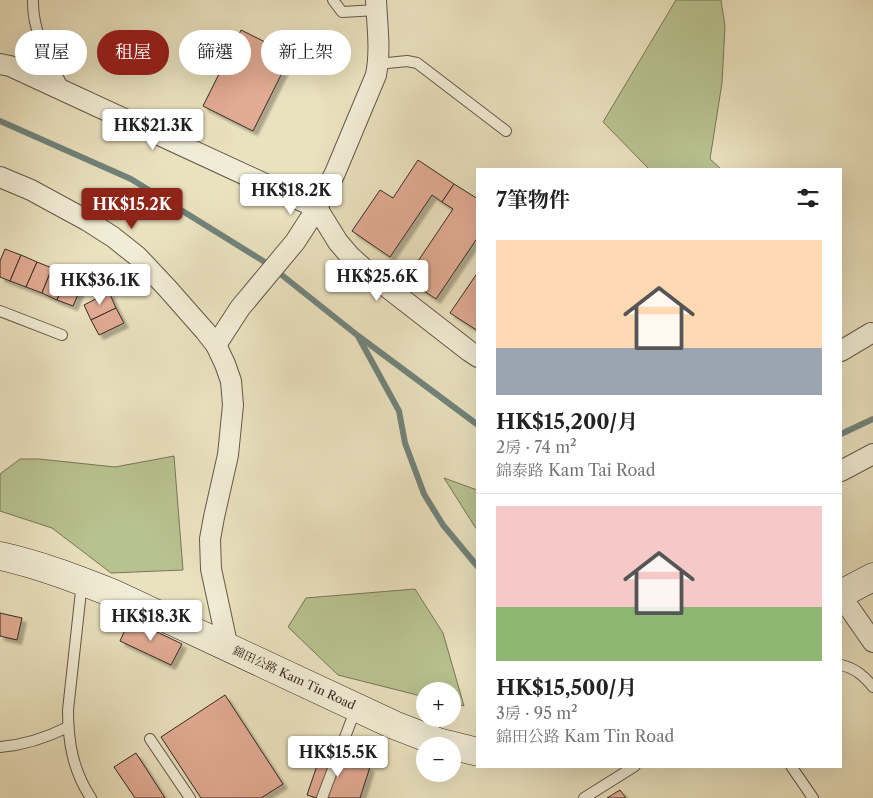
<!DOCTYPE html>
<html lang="zh-TW">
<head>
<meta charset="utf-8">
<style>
  body { margin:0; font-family:"Libre Caslon Text","Noto Serif TC",serif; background:#f2f2f2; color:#222; height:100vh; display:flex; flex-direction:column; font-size:19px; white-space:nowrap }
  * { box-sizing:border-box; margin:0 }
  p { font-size:16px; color:#767676 }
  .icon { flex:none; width:28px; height:28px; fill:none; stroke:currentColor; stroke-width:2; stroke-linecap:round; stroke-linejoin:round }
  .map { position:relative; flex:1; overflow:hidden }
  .side { position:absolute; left:476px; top:168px; width:366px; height:600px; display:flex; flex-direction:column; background:#fff; border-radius:0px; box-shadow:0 5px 20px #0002 }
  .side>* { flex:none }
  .banner { position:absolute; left:15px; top:30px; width:386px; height:45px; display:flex; gap:10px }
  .buttons { position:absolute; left:416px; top:682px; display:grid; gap:10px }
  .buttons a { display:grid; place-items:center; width:45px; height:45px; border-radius:50%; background:#fff; box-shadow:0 5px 20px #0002; font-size:25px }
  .price { position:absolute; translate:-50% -42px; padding:0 11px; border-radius:5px; background:#fff; color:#222; font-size:16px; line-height:32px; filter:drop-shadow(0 1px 2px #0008) }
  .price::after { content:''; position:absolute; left:50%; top:30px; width:15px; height:11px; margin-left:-8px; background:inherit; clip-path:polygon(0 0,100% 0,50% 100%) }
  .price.selected { background:#8f2418; color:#fff }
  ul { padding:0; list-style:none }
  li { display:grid; align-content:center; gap:10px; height:265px; padding:0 20px }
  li+li { border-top:1px solid #e0e0e0 }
  li span { display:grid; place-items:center; height:155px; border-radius:0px; color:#555 }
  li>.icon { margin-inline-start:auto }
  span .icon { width:90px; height:90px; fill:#fffc; stroke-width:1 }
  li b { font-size:21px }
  h2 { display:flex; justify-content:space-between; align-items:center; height:60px; padding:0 20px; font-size:21px }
  .tag { padding:0 18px; border-radius:22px; background:#fff; box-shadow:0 5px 20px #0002; font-size:18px; line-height:45px }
  .tag.selected { background:#8f2418; color:#fff }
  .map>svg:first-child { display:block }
  .green { fill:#b8c290; stroke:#77765a }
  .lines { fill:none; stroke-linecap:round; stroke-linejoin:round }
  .stream { stroke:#71837b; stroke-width:6 }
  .building { fill:#e1ab93; stroke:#362b24; filter:url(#shadow) }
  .service-casing { stroke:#63584a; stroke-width:12 }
  .minor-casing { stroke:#63584a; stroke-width:22 }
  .secondary-casing { stroke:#362b24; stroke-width:29 }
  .service { stroke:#f1ecd5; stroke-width:10 }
  .minor { stroke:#f1ecd5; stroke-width:20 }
  .secondary { stroke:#f1ecd5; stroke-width:28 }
  .labels { text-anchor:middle; stroke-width:5; stroke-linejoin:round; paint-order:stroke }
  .street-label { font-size:12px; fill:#362b24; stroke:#f1ecd5 }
</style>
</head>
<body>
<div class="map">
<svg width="873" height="798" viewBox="0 0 873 798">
  <defs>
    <filter id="shadow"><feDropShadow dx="4.5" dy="4.5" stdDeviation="1" flood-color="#0004"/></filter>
  </defs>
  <rect width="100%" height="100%" fill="#eae1be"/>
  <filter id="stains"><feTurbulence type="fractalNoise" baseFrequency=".004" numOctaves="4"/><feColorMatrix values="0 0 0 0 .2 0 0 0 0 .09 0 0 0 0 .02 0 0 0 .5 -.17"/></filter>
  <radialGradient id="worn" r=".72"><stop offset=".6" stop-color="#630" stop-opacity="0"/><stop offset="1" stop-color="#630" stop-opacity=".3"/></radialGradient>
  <g class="green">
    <polygon points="676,0 721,0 725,26 722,83 710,159 721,169 649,169 603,122"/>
    <polygon points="174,456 183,570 111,573 52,528 0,511 0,474 20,459 39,459 115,467"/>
    <polygon points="444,478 477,490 477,531 477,530"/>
    <polygon points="415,589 443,633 464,706 453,703 452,691 425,691 425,697 338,675 288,627 306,598"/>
  </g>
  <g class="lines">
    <g class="stream">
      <polyline points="0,121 131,179 268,264 357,335 478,425"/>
      <polyline points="359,338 399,411 405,443 424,494 443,525 478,567"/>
      <polyline points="841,434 873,419"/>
    </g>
  </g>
  <g class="building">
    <polygon points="241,30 291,55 253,131 203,106"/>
    <polygon points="418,160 454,184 442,202 432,195 390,257 352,231 380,190 393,198"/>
    <polygon points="454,184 478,199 478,237 436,299 406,279 453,209 442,202"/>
    <polygon points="5,249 21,255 10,281 0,277 0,261"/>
    <polygon points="21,255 37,262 26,287 10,281"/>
    <polygon points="37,262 52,268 42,293 26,287"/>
    <polygon points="52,268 68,274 57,300 42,293"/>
    <polygon points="478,272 478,331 450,313"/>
    <polygon points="68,274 84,281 73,306 57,300"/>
    <polygon points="109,292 116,308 91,320 84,305"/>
    <polygon points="116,308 124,323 99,335 91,320"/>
    <polygon points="0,613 22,618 17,640 0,636"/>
    <polygon points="130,619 182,644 171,665 120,641"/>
    <polygon points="225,695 283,784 261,798 201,798 161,737"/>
    <polygon points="322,751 370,767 360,798 317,798 307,795"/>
    <polygon points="136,753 165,798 135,798 114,767"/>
    <polygon points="620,790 626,798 607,798"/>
  </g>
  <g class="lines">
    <defs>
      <g id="service">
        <path d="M33 0C32 33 50 61 64 89"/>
        <polyline points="333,0 342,12 377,10"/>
        <polyline points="378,64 407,61 417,63 506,131"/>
        <polyline points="0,311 62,335"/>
        <path d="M82 582 68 710C68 742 73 771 91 798"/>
        <path d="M841 665C855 668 864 676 873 687"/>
        <polyline points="150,739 190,798"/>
        <path d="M0 747C25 745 46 738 68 727"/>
        <polyline points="791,766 813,798"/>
        <polyline points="322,798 356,708"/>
        <polyline points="584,798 635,766"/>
      </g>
      <g id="minor">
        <polyline points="0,64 10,66 317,208"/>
        <polyline points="0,177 31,190 88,221 113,237 137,256 168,289 205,331 216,345 225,364 231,381 233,405 228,455 214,517 210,539 211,569 228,648"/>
        <polyline points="317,208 338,242 350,256 370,274 469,351 478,357"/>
        <path d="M216 345 240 308 295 242 317 208 335 173 376 75C381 50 377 25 376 0"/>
        <polyline points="841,351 871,333"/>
        <polyline points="841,471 873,454"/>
        <polyline points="841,596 873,642"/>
      </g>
      <g id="secondary">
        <path d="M0 556C40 565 74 578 112 593L394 725 438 742 478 752"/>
        <polyline points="841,594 873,577"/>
      </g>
    </defs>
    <use href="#service" class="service-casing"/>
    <use href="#minor" class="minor-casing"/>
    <use href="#secondary" class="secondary-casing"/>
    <use href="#service" class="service"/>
    <use href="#minor" class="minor"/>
    <use href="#secondary" class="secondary"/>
  </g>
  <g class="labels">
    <g class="street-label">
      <text transform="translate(294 678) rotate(25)" y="4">錦田公路 Kam Tin Road</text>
    </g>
  </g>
  <rect width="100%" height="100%" filter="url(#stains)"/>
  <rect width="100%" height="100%" fill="url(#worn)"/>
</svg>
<div class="buttons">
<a>+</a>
<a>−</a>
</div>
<b class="price" style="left:153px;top:151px">HK$21.3K</b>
<b class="price" style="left:291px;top:216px">HK$18.2K</b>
<b class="price selected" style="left:132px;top:230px">HK$15.2K</b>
<b class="price" style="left:377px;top:302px">HK$25.6K</b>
<b class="price" style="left:100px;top:306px">HK$36.1K</b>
<b class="price" style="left:151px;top:642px">HK$18.3K</b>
<b class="price" style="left:338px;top:778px">HK$15.5K</b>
<div class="banner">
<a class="tag">買屋</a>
<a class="tag selected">租屋</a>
<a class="tag">篩選</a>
<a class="tag">新上架</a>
</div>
<section class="side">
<h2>7筆物件<svg class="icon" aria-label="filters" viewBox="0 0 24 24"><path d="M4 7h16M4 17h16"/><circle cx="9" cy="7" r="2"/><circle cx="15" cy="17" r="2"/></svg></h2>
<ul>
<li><span style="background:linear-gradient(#ffd9b3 70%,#9aa5b1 0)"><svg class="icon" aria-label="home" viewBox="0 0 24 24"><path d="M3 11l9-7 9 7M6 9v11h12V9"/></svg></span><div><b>HK$15,200/月</b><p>2房 · 74 m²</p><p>錦泰路 Kam Tai Road</p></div></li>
<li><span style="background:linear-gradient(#f6c9c9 65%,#8fb573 0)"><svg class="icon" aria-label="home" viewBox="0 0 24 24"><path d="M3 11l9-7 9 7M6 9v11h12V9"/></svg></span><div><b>HK$15,500/月</b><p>3房 · 95 m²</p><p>錦田公路 Kam Tin Road</p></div></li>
</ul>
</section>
</div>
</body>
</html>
